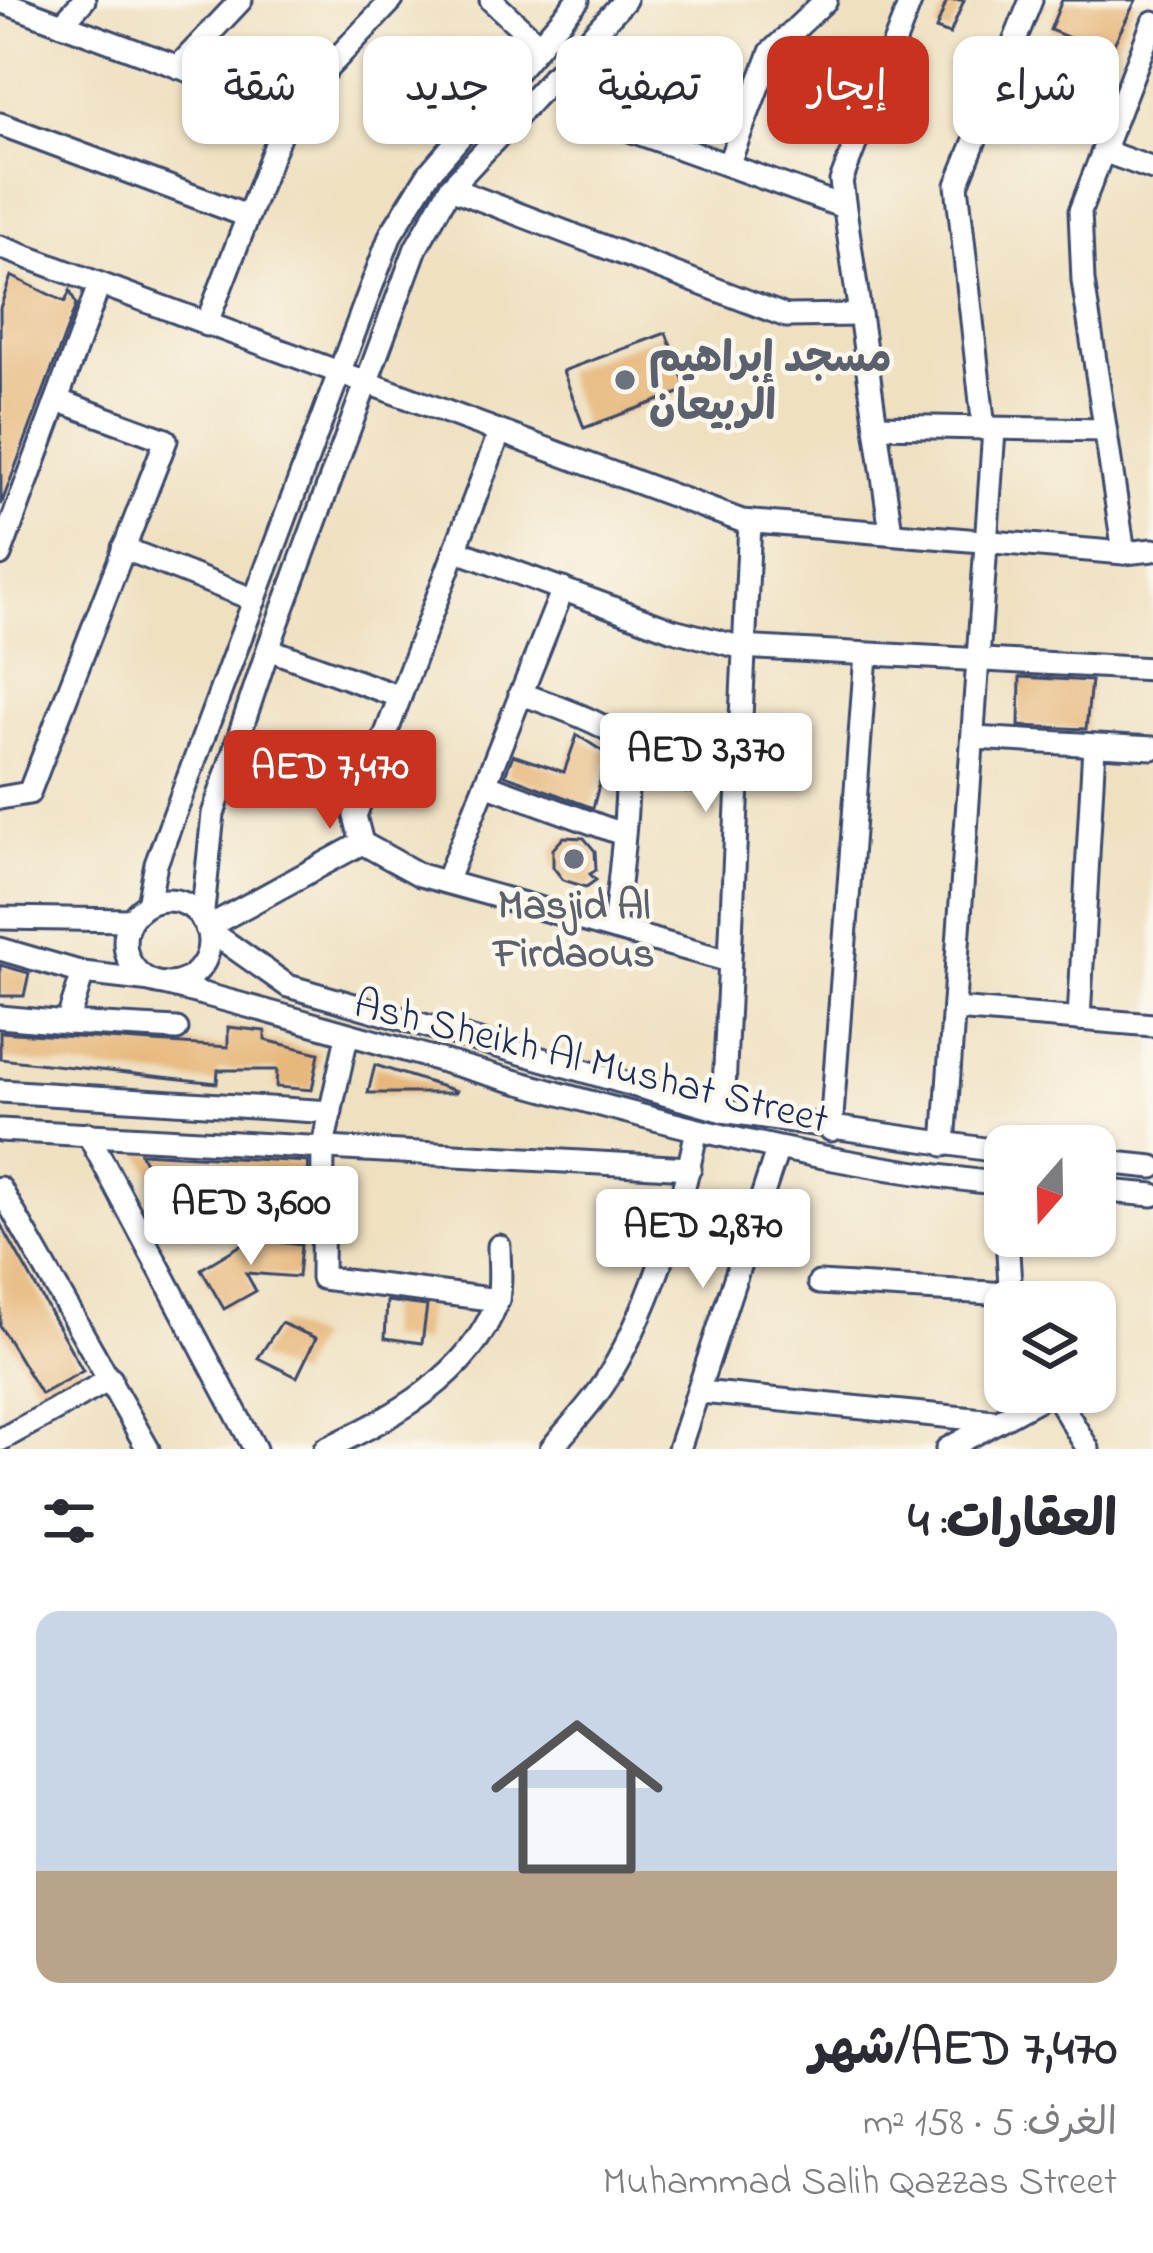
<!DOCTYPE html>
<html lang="ar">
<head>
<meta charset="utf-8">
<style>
  body { margin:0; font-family:"Indie Flower","Playpen Sans Arabic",sans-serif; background:#f2f2f3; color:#2b2b33; direction:rtl; height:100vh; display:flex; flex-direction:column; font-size:45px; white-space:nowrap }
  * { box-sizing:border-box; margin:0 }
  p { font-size:39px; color:#7c7c81 }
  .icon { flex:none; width:66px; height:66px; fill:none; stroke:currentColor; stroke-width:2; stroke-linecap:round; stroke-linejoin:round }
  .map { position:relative; height:1449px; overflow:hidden; direction:ltr }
  .sheet { display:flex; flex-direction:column; background:#fff; flex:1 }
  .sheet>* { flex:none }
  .hud { position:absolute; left:36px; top:36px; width:1083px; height:108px; direction:rtl; display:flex; gap:24px }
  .needle { width:78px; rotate:200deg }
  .tools { position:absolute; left:984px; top:1125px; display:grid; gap:24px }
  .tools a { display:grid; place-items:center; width:132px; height:132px; border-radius:24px; background:#fff; box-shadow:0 3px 9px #0004; font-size:60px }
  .price { position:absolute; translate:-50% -102px; padding:0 27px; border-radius:12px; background:#fff; color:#222; font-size:39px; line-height:78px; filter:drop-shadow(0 3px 6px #0008) }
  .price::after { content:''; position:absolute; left:50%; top:72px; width:36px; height:27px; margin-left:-18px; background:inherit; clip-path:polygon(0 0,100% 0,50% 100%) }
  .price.selected { background:#c8321e; color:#fff }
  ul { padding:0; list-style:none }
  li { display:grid; align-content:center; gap:24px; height:636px; padding:0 36px }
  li+li { border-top:3px solid #e1e1e2 }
  li span { display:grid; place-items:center; height:372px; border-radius:24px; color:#555 }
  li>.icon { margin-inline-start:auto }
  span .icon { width:216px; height:216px; fill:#fffc; stroke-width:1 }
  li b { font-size:51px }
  h2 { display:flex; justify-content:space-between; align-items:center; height:144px; padding:0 36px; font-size:51px }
  .pill { padding:0 42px; border-radius:24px; background:#fff; box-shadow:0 3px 9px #0004; font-size:42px; line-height:108px }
  .pill.selected { background:#c8321e; color:#fff }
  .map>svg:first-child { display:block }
  .building { fill:#e7b87c }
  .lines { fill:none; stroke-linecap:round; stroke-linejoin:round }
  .minor-casing { stroke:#3b4a6d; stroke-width:27 }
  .minor { stroke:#fff; stroke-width:21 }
  .worship-dot { fill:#6b7280; stroke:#fbf7ec; stroke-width:4.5 }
  .labels { text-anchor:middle; stroke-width:9; stroke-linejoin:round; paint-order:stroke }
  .worship-label { font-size:42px; font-weight:bold; fill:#5b616d; stroke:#fbf7ec; text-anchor:start }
  .street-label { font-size:42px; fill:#1b2f5e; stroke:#fbf7ec }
</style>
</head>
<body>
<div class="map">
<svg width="1153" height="1449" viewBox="0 0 1153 1449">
  <rect width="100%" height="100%" fill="#fbf7ec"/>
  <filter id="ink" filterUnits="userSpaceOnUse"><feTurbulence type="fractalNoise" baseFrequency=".00833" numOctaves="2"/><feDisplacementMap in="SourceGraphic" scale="24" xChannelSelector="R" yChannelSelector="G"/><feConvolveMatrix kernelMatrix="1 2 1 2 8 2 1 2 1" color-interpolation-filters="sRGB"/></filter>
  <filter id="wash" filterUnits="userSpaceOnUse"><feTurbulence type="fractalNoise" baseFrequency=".004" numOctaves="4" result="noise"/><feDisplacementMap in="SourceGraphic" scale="48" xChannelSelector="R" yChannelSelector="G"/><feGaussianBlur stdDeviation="2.7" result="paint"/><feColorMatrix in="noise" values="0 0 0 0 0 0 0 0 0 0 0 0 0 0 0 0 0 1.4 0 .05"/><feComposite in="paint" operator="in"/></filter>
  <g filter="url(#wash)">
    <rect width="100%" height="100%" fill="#efe0c0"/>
    <g id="blocks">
      <g class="building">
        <polygon points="947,0 964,0 950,34 936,29"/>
        <polygon points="1062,0 1136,0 1109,54 1050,30"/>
        <polygon points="11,276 65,302 70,291 76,305 1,505 0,308"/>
        <polygon points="666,333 687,390 584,428 563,371"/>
        <polygon points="1020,677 1091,681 1086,729 1019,726"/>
        <polygon points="577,735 607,754 593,808 505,775 513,755 564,772"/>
        <polygon points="688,759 721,763 719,795 686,792"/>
        <polygon points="564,837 584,838 595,851 596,870 590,874 596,880 586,887 563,880 553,867 553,849"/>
        <polygon points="0,965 29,973 24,996 0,996"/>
        <polygon points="228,1027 265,1031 265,1040 319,1053 312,1090 276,1087 277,1070 218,1070 217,1083 0,1059 0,1032 228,1047"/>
        <polygon points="375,1065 456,1091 455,1093 368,1093"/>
        <polygon points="140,1153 308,1162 308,1183 195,1179 215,1218 182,1232"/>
        <polygon points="0,1223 83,1371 41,1394 0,1326"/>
        <polygon points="253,1238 301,1245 298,1277 246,1273 256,1291 224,1309 201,1269"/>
        <polygon points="387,1301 427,1306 422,1343 385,1338"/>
        <polygon points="281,1323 316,1338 297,1377 258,1358"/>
      </g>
    </g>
  </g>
  <g filter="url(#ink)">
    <use href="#blocks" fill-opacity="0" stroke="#3b4a6d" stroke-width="3"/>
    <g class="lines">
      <defs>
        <g id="minor">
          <polyline points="491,0 537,43"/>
          <polyline points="0,1 290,108"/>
          <polyline points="62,24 84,0"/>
          <polyline points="178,67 241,0"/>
          <polyline points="552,77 624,128 844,207"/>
          <polyline points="0,124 247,216"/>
          <polyline points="1103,151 1153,169"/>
          <polyline points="728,165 771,52 826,0"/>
          <polyline points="450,188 786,316 860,315"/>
          <polyline points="0,247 742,521 1124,553 1153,550"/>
          <polyline points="206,325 290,108 392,0"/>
          <polyline points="876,426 1105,430"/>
          <polyline points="984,429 957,185 1031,0"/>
          <polyline points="499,434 355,816 362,843 420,875 729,961"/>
          <polyline points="891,532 841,181 911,0"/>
          <polyline points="123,548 255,600"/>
          <polyline points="455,550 673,630 740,647 1153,669"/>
          <polyline points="1124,553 1083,281 1080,211 1153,22"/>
          <polyline points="0,555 99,285"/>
          <polyline points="268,649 400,697"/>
          <path d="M520 693C542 702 611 723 622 742 636 766 617 895 614 929"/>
          <polyline points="973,738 1153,748"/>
          <polyline points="485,784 622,834"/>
          <polyline points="0,798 29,793 166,440 57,400"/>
          <polyline points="362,843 206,928 288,986 723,1111 1005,1152"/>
          <polyline points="446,882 563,589"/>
          <circle cx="167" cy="942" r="42"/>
          <polyline points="148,904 156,864 391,234 429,173 578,0"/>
          <polyline points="0,918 130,920"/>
          <polyline points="202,920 213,814 268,649 416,248 450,188 625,0"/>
          <polyline points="0,949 83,973 151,981"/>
          <path d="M164 984C447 1055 713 1155 1005 1184"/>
          <polyline points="955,1009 1153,1025"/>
          <polyline points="0,1017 67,1023 83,973"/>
          <polyline points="1079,1019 1094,746"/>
          <polyline points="67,1023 177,1029"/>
          <polyline points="347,1036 323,1146 322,1278 498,1300"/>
          <polyline points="0,1091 331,1112"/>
          <polyline points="723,1111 750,522"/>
          <polyline points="0,1130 690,1168"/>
          <polyline points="831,1130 866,654"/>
          <polyline points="88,1134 255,1449"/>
          <polyline points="944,1145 994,430"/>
          <polyline points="1095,1161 1153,1167"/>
          <polyline points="0,1188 148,1449"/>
          <polyline points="1095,1190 1153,1195"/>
          <polyline points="1007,1236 1011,1302"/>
          <polyline points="819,1283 1008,1294"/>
          <polyline points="701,1392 994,1421"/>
          <polyline points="1054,1392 1088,1449"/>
          <polyline points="0,1440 111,1379"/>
          <path d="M325 1449C392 1418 469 1377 497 1302 502 1286 499 1262 499 1246"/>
          <path d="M551 1449C568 1428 589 1407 604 1384 648 1314 680 1215 696 1134"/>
          <polyline points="679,1449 777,1151"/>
          <polyline points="947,1449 1052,1392"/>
        </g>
      </defs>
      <use href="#minor" class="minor-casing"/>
      <use href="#minor" class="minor"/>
    </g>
  </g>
  <g class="worship-dot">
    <circle cx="625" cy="380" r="12"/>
    <circle cx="574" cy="859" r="12"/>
  </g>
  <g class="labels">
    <g class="worship-label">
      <text x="649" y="371">مسجد إبراهيم<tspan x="649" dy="48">الربيعان</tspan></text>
      <text x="574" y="918" text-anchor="middle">Masjid Al<tspan x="574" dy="48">Firdaous</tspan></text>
    </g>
    <g class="street-label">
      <text transform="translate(592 1059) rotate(14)" y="15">Ash Sheikh Al Mushat Street</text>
    </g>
  </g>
</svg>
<div class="tools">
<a><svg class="needle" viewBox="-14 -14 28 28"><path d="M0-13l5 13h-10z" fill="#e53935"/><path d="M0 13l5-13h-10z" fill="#7c7c81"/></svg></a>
<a><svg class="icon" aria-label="layers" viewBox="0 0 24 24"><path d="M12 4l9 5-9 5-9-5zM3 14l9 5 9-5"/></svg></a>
</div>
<b class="price" style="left:706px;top:815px">AED 3,370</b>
<b class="price selected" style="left:330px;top:832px">AED 7,470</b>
<b class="price" style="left:251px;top:1268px">AED 3,600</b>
<b class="price" style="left:703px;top:1291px">AED 2,870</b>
<div class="hud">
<a class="pill">شراء</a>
<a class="pill selected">إيجار</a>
<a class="pill">تصفية</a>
<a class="pill">جديد</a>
<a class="pill">شقة</a>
</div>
</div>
<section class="sheet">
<h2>العقارات: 4<svg class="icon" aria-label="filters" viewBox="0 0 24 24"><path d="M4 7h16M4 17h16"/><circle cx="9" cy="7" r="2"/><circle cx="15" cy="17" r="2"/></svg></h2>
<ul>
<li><span style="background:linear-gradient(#c9d6e8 70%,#b9a48a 0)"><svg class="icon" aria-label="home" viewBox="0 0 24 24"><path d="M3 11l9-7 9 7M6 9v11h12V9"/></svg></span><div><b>AED 7,470/شهر</b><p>الغرف: 5 · 158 m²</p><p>Muhammad Salih Qazzas Street</p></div></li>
</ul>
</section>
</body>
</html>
